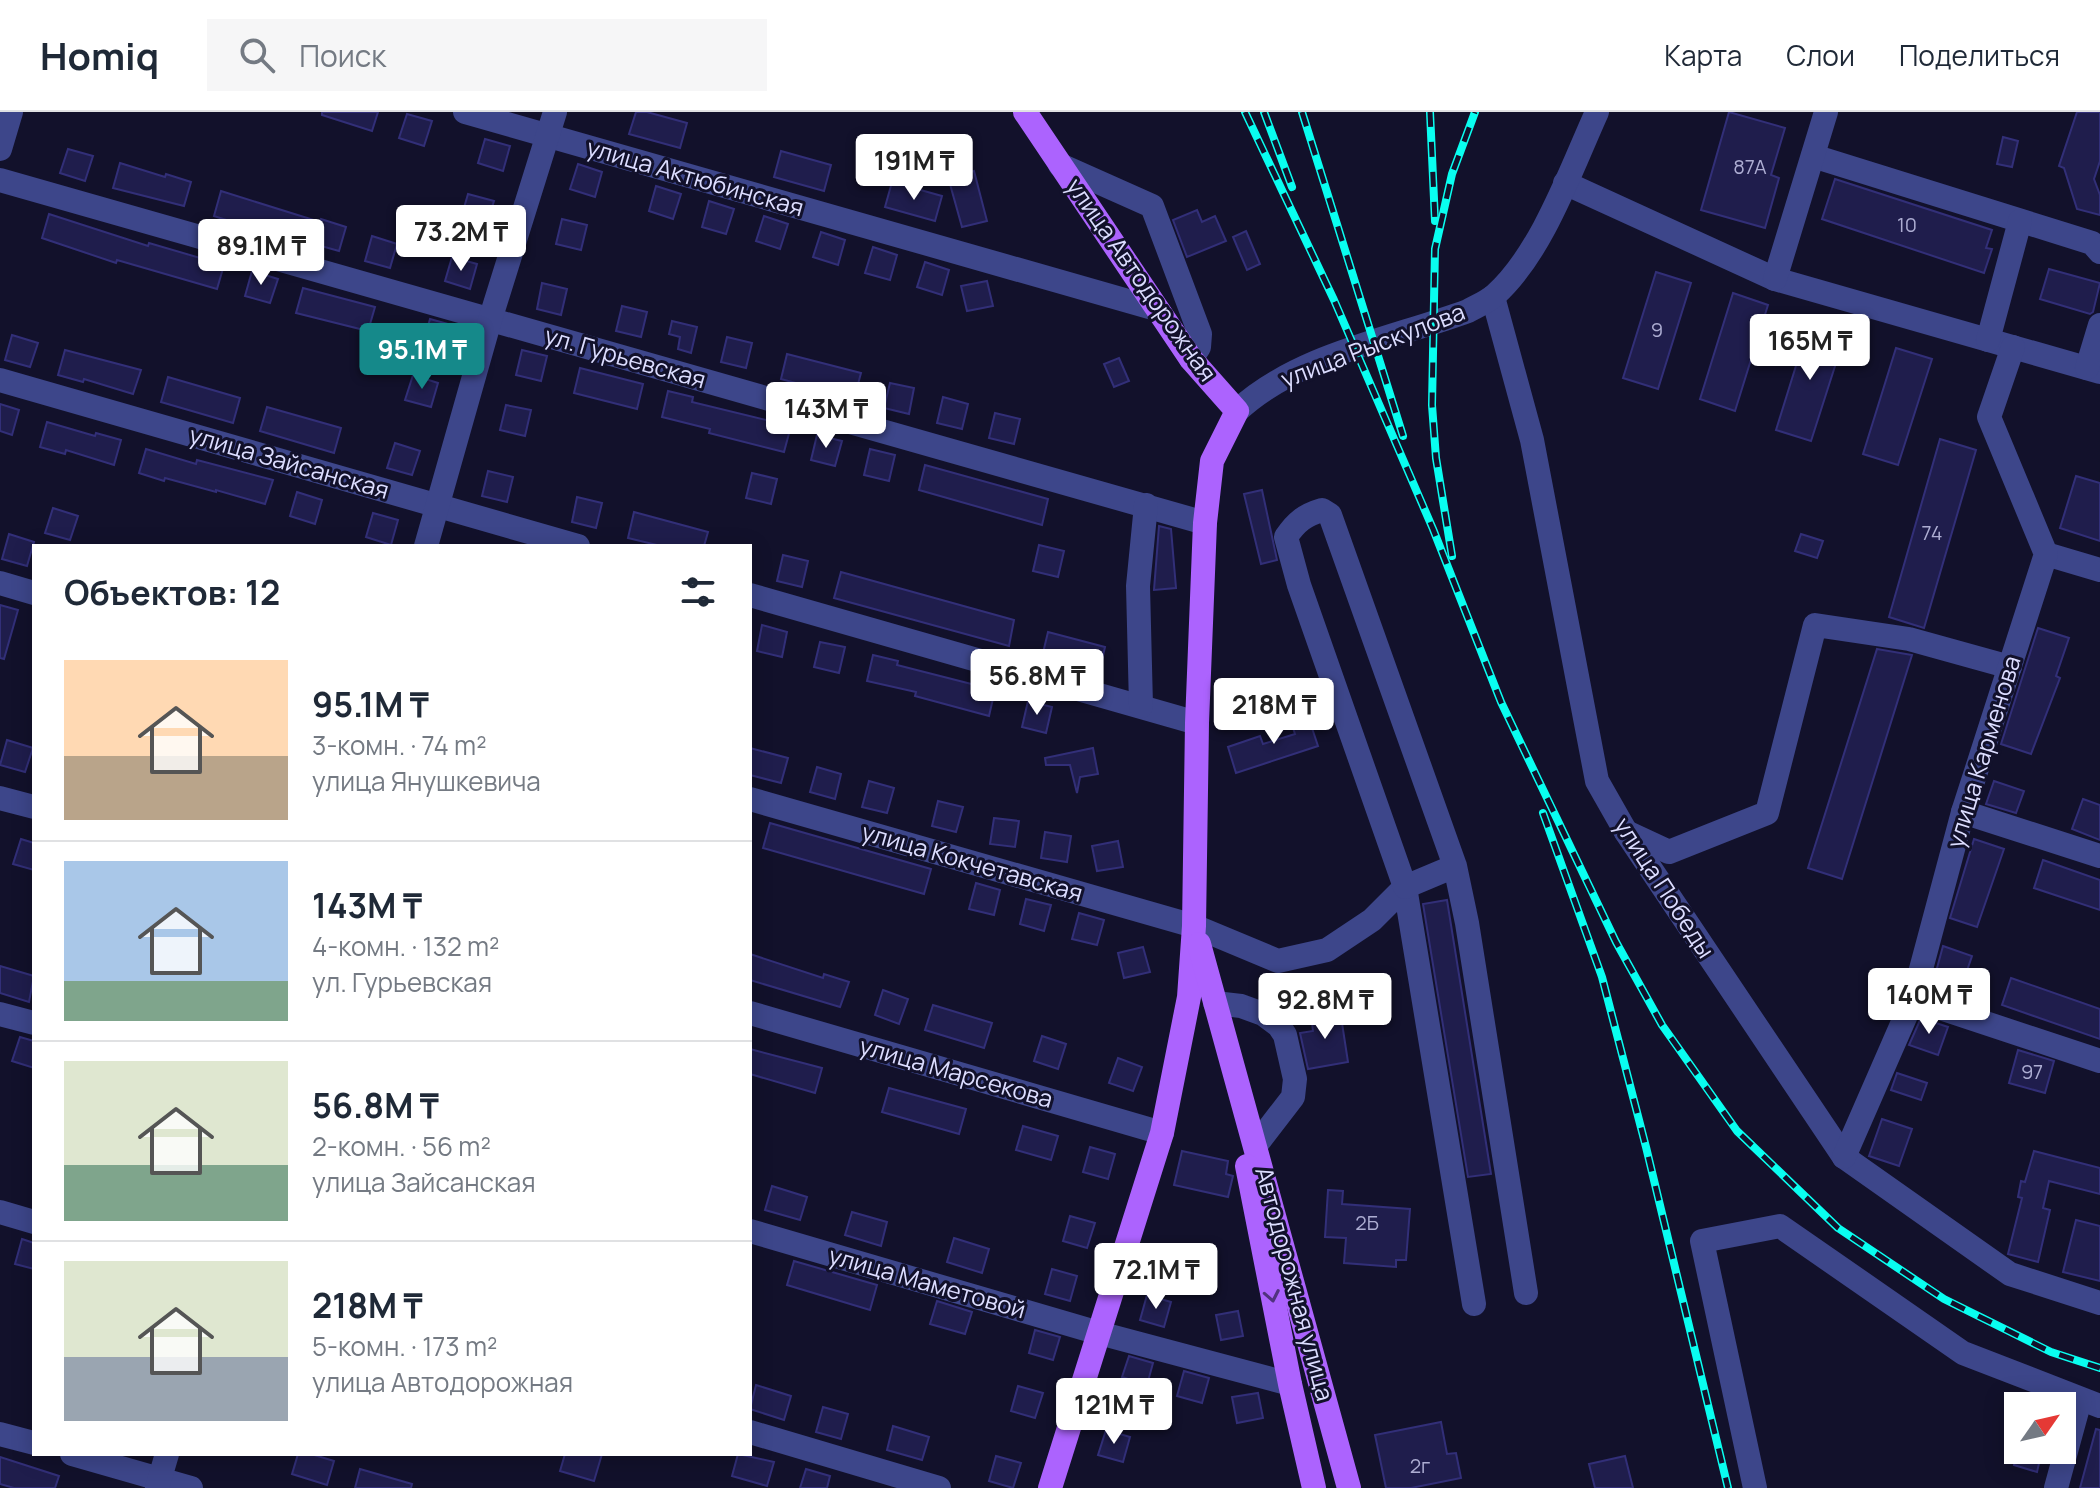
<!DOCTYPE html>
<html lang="ru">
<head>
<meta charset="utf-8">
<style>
  body { margin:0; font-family:Manrope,sans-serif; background:#f6f6f7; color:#1f2937; height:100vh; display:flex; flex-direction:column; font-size:30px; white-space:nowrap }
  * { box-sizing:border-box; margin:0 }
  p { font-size:26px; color:#747a83 }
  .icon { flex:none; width:44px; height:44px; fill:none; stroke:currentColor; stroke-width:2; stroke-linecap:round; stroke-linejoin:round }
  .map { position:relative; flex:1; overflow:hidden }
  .panel { position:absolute; left:32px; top:432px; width:720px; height:912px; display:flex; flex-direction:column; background:#fff; border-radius:0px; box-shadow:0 4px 20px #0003 }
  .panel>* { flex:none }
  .needle { width:52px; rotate:56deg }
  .controls { position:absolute; left:2004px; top:1280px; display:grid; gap:16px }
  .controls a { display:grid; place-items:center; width:72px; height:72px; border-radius:0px; background:#fff; box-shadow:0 4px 20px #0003; font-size:40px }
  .price { position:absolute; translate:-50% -68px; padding:0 18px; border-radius:8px; background:#fff; color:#222; font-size:26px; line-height:52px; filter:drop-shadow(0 2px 4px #0008) }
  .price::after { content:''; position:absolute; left:50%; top:48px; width:24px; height:18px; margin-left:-12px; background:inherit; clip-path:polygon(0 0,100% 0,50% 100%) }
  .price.current { background:#15898a; color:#fff }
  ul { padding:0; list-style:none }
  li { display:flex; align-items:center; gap:24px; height:200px; padding:0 32px }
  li+li { border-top:2px solid #e0e1e3 }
  li span { display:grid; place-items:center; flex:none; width:224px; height:160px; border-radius:0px; color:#555 }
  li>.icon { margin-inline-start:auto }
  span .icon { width:96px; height:96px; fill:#fffc; stroke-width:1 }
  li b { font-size:34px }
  h2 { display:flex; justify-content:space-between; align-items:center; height:96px; padding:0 32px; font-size:34px }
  header { display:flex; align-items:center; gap:48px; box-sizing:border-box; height:112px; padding:0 40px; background:#fff; border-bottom:2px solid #e0e1e3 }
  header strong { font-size:38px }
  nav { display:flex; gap:44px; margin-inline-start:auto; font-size:28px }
  .search { width:560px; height:72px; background:#f6f6f7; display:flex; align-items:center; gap:20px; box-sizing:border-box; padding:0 28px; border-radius:0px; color:#747a83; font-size:30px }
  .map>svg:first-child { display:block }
  .building { fill:#1f1d4c; stroke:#322f78; stroke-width:2 }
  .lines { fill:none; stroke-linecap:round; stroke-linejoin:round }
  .minor { stroke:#3d468a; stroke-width:24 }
  .major { stroke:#ac63fe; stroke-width:24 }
  .rail-casing { stroke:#09fef0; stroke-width:8 }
  .rail { stroke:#12112b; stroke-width:5; stroke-dasharray:15; stroke-linecap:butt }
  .oneway { stroke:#50327f }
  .labels { text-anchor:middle; stroke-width:6; stroke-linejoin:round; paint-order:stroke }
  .number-label { font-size:20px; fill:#adadd2 }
  .street-label { font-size:24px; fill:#dcddff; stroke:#12112b }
</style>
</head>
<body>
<header>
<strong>Homiq</strong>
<div class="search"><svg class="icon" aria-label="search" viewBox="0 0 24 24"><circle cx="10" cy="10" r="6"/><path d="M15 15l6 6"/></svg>Поиск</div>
<nav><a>Карта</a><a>Слои</a><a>Поделиться</a></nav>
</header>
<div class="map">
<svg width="2100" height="1376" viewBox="0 0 2100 1376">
  <rect width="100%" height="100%" fill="#12112b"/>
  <g class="building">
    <polygon points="322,0 378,0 372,19 322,3"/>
    <polygon points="636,0 647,0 687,11 680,36 629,22"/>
    <polygon points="1729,0 1785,16 1771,63 1779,66 1765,116 1701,98"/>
    <polygon points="2077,0 2100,0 2100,49 2094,67 2100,83 2100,103 2077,97 2064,56 2059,54"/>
    <polygon points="407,2 432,9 424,34 399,26"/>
    <polygon points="2003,25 2018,29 2012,55 1997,52"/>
    <polygon points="485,27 510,34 503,59 478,51"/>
    <polygon points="68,37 93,44 85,69 60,61"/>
    <polygon points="781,39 831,53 824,79 774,65"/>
    <polygon points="120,51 165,65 166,62 191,70 184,94 113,76"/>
    <polygon points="578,52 602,60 595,85 570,77"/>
    <polygon points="974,59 987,109 962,115 948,65"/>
    <polygon points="1835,67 1992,118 1986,136 1992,137 1984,161 1822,107"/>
    <polygon points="892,70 942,84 935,109 885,95"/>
    <polygon points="656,74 681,82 673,107 649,99"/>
    <polygon points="221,79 320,110 321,107 346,115 339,139 289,125 288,128 214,104"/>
    <polygon points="468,82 494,89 486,114 461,106"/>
    <polygon points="709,89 734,97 726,122 702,115"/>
    <polygon points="1197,98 1202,110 1215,104 1226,129 1187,145 1173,108"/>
    <polygon points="49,102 148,134 149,131 224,153 217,177 117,148 116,151 42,126"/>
    <polygon points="764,104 788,112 780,137 756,129"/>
    <polygon points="562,107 587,113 581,138 556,132"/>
    <polygon points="1246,119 1260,152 1247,158 1233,125"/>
    <polygon points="821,120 845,128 838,153 813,145"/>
    <polygon points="372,124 397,132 390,156 365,149"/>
    <polygon points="873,135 897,143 890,168 865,161"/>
    <polygon points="452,145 477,152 470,177 445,169"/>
    <polygon points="925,150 949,158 942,183 917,175"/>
    <polygon points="2049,157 2100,171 2093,200 2090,202 2040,187"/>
    <polygon points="252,159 278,167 270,191 245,184"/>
    <polygon points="1656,160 1691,171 1658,277 1623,266"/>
    <polygon points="987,169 993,194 967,199 961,174"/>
    <polygon points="542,171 567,177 561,203 537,197"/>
    <polygon points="303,176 375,195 368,219 296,201"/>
    <polygon points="1733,181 1768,193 1735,299 1700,287"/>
    <polygon points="622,194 647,200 641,225 616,219"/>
    <polygon points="430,207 455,214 448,239 423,231"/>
    <polygon points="672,209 697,215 691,241 678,237 680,225 669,222"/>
    <polygon points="1809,212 1845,223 1811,329 1776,318"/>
    <polygon points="12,223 38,231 30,255 5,248"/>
    <polygon points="727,225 752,231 746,256 721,250"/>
    <polygon points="1896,236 1932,247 1898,353 1863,342"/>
    <polygon points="65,238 141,258 133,282 84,267 83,270 58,263"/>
    <polygon points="522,238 547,244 541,269 516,263"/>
    <polygon points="787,242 861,261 854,287 781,267"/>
    <polygon points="1119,246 1129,269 1114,275 1104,252"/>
    <polygon points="580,256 643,272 637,297 574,281"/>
    <polygon points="413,263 438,271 431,295 405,288"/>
    <polygon points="168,265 240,286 233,311 161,290"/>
    <polygon points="890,271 914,276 909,302 884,296"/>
    <polygon points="668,279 693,285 692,290 791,314 784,340 709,321 710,317 662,305"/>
    <polygon points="943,285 968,292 962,317 937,311"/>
    <polygon points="0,292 19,298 12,323 0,319"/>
    <polygon points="506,293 531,298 525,324 500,318"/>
    <polygon points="267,295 341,316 334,341 260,319"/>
    <polygon points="995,301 1020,307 1014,332 989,326"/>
    <polygon points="47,310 95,324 96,321 121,328 114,353 66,338 65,342 40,335"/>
    <polygon points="817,323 842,329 835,354 811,348"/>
    <polygon points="1940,327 1976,338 1924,516 1889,505"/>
    <polygon points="395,331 420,339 412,363 387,356"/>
    <polygon points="146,337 196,352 197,348 273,368 265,392 216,378 216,380 165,366 164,369 139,361"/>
    <polygon points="870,337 895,343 889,369 864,363"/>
    <polygon points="925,353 1048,387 1042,413 919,378"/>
    <polygon points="488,359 513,365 507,390 482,384"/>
    <polygon points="752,361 777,367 771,392 746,386"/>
    <polygon points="2076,364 2100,371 2100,429 2060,416"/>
    <polygon points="1262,378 1277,448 1261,452 1244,382"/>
    <polygon points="297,380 322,388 315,412 290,404"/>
    <polygon points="577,385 602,391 596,416 572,410"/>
    <polygon points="53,396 78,404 70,428 45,421"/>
    <polygon points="634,400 708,420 704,434 661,434 628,426"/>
    <polygon points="373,401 398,408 391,433 366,425"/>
    <polygon points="1159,414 1171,417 1176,476 1154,478"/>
    <polygon points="9,422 34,430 27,454 2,447"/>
    <polygon points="1801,422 1823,429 1817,446 1795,439"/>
    <polygon points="1039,433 1064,439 1058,465 1033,459"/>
    <polygon points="783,443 808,449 802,475 777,469"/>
    <polygon points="841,460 1014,508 1009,534 834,486"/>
    <polygon points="0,493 18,498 4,547 0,546"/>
    <polygon points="762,513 787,520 782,545 757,539"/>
    <polygon points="2038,516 2069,526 2056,564 2060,566 2031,642 2001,632"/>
    <polygon points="1048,520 1105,535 1099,561 1042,545"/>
    <polygon points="820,530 845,535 839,561 814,555"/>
    <polygon points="1877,537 1912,543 1842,767 1808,756"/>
    <polygon points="873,543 898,549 897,553 995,578 989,604 915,584 916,580 867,569"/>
    <polygon points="1028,589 1052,595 1046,621 1022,615"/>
    <polygon points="1307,601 1318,634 1236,661 1228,635 1260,624 1263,632 1295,622 1290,606"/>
    <polygon points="7,628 33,636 25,660 0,653"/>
    <polygon points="750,636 788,646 781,671 750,663"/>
    <polygon points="1093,636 1098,662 1080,665 1077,681 1070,653 1046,653 1045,646"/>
    <polygon points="817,655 841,662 835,687 810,680"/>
    <polygon points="869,669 894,676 887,701 862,695"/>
    <polygon points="1994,669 2024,679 2016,701 1986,692"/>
    <polygon points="2083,687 2100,693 2100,728 2072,717"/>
    <polygon points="938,689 963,695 956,720 932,714"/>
    <polygon points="994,706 1019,709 1015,735 990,732"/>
    <polygon points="770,711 931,757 924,782 763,736"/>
    <polygon points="1045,720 1071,724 1067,750 1041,746"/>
    <polygon points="21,727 34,731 34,758 13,752"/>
    <polygon points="1974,727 2004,737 1977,815 1950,806"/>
    <polygon points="1118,729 1123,755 1097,759 1092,734"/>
    <polygon points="2043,748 2100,768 2100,798 2034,776"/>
    <polygon points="976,771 1000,778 994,803 969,797"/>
    <polygon points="1026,787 1051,793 1044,819 1020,812"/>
    <polygon points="1447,788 1491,1062 1468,1065 1423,792"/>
    <polygon points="1079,801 1104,808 1097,833 1072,827"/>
    <polygon points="1943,834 1972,844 1961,876 1934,867"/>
    <polygon points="1143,835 1150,860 1124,866 1118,841"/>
    <polygon points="750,842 823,866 824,862 849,870 840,895 750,868"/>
    <polygon points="0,854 34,864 29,890 0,881"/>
    <polygon points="2011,866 2100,897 2100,927 2002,893"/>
    <polygon points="883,878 908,887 899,912 875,903"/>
    <polygon points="933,893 992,911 984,936 925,918"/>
    <polygon points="1340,898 1348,950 1308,957 1300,921 1313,919 1311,903"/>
    <polygon points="1921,906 1948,915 1938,943 1909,933"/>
    <polygon points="1042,924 1066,932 1058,957 1034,949"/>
    <polygon points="20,925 34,929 34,956 12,949"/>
    <polygon points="750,937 822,956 815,981 750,962"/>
    <polygon points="2018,938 2054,949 2045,981 2009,971"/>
    <polygon points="1118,946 1142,955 1133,979 1109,971"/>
    <polygon points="1897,961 1927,971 1921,988 1891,978"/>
    <polygon points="889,976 966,997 959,1022 882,1000"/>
    <polygon points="1882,1007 1912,1017 1899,1054 1869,1044"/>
    <polygon points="1023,1014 1058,1024 1051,1048 1016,1038"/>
    <polygon points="1090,1035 1115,1042 1108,1067 1083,1060"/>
    <polygon points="1182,1039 1228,1049 1226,1062 1233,1064 1228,1085 1174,1073"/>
    <polygon points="2034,1039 2100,1056 2100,1082 2049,1069 2043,1096 2050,1098 2038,1150 2008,1142 2022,1086 2018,1085 2021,1069 2025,1070"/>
    <polygon points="772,1074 807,1085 800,1108 765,1098"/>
    <polygon points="1328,1078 1343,1079 1342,1092 1410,1097 1406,1148 1396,1148 1396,1155 1344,1151 1346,1126 1325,1125"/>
    <polygon points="852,1100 887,1110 881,1134 845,1123"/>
    <polygon points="1070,1104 1095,1111 1087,1136 1063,1129"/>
    <polygon points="2076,1108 2100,1114 2100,1169 2063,1160"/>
    <polygon points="954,1126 989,1137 982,1161 947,1150"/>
    <polygon points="22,1127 34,1131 34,1157 15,1152"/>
    <polygon points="794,1149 877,1173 870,1198 787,1173"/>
    <polygon points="1052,1157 1077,1164 1070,1189 1045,1182"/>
    <polygon points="1147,1183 1171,1190 1164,1215 1140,1208"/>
    <polygon points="937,1189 972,1200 965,1222 930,1212"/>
    <polygon points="1238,1199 1243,1224 1221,1228 1216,1203"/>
    <polygon points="1035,1218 1060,1225 1053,1248 1029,1241"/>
    <polygon points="1129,1244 1153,1251 1147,1273 1122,1265"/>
    <polygon points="1184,1259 1209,1266 1202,1291 1177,1284"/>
    <polygon points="756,1273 791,1284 784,1308 750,1297"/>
    <polygon points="1018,1274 1043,1281 1035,1306 1011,1299"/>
    <polygon points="1258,1281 1263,1306 1237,1311 1232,1285"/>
    <polygon points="823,1295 848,1302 841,1327 816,1320"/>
    <polygon points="1441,1310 1447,1342 1456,1341 1461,1366 1411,1376 1386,1376 1375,1323"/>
    <polygon points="893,1314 929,1325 922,1348 887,1338"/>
    <polygon points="2096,1317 2100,1318 2100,1376 2080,1376"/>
    <polygon points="1106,1318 1130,1325 1123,1350 1098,1343"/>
    <polygon points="2018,1338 2042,1338 2037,1360 2014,1353"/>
    <polygon points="298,1342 311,1342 334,1349 327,1373 292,1362"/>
    <polygon points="565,1342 602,1342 594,1369 560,1359"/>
    <polygon points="738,1342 774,1350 767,1374 732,1364"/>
    <polygon points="996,1344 1021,1351 1013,1376 989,1369"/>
    <polygon points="1625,1344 1633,1376 1595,1376 1589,1352"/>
    <polygon points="0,1345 59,1364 55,1376 14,1376 0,1372"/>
    <polygon points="360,1357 412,1372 411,1376 355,1376"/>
    <polygon points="806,1357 830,1364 827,1376 800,1376"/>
  </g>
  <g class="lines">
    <g class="minor">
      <polyline points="465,0 1156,197"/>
      <polyline points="0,37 11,0"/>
      <polyline points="1813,44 2092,131 2100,140"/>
      <polyline points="1060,53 1152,94 1200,222 1199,235 1191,247"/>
      <polyline points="0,68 1205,411"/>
      <polyline points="1565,71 1775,167 2100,260"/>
      <polyline points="1775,167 1826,0"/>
      <polyline points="1493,185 1532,328 1597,669 1626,720 1844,1045 2010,1162 2100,1191"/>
      <polyline points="1988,228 2020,109"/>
      <polyline points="2087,256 2100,213"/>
      <polyline points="0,268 578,434"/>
      <path d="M1237 299C1297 243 1392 227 1468 199 1477 194 1487 190 1495 183 1542 141 1571 57 1597 0"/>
      <polyline points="426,434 490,208 555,0"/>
      <polyline points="2046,442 2100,458"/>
      <polyline points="0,471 34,481"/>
      <polyline points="750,483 1197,611"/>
      <polyline points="1141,594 1138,474 1146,393"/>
      <polyline points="0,686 34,695"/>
      <polyline points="750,687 1194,814 1278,849 1327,838 1372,808 1405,775 1474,1192"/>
      <polyline points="1963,700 2100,744"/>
      <polyline points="1626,720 1669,740 1767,701 1815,513 1909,527 2010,555"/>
      <path d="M1455 754 1330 403 1322 398C1305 403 1296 410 1286 425L1299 473 1405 775 1455 754 1467 811 1526 1181"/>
      <polyline points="1913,887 2100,949"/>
      <polyline points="1215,891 1241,894 1263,902 1279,914 1285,923 1295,967 1293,985 1256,1033"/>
      <polyline points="750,901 1162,1021"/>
      <polyline points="0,902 34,911"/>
      <polyline points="1844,1045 1913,887 1963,700 2046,442 1989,305 2013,235"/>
      <polyline points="0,1100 34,1110"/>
      <polyline points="750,1119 1099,1221 1290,1272"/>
      <polyline points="750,1320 939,1376"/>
      <polyline points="0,1322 34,1331"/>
      <polyline points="72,1342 191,1376"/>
      <polyline points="157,1376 167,1342"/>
      <polyline points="1755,1376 1702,1129 1780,1114 1963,1241 2100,1294"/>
      <polyline points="2056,1376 2080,1288"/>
    </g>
    <g class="major">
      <polyline points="1025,0 1191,247 1237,299 1212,349 1205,411 1197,611 1194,814 1189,885 1162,1021 1050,1376"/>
      <polyline points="1199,832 1349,1376"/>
      <polyline points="1247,1054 1290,1272 1314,1376"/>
    </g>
    <defs>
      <g id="rail">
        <polyline points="1245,0 1334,188 1433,417 1501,590 1616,830 1662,913 1737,1019 1838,1116 1944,1187 2051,1240 2100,1256"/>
        <polyline points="1264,0 1292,75"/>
        <polyline points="1302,0 1403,324"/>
        <polyline points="1430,0 1435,109"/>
        <polyline points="1452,444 1436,346 1432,293 1435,137 1452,62 1475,0"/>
        <polyline points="1543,701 1602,865 1646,1035 1728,1376"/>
      </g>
    </defs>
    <use href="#rail" class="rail-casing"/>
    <use href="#rail" class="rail"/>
  </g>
  <defs><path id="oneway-chevron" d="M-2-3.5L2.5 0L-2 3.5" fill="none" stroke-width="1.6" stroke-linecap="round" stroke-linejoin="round" transform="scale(2)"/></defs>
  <use class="oneway" href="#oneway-chevron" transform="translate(1272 1184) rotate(79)"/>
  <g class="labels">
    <g class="number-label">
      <text x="1750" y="62">87А</text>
      <text x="1907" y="120">10</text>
      <text x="1657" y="225">9</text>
      <text x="1932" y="428">74</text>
      <text x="2032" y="967">97</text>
      <text x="1367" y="1118">2Б</text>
      <text x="1420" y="1361">2г</text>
    </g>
    <g class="street-label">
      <text transform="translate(695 66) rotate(16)" y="8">улица Актюбинская</text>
      <text transform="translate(1141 168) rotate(55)" y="8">улица Автодорожная</text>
      <text transform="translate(1373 234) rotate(-21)" y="8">улица Рыскулова</text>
      <text transform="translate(625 246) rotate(16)" y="8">ул. Гурьевская</text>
      <text transform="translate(289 351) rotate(16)" y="8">улица Зайсанская</text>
      <text transform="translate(1984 640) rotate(-73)" y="8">улица Карменова</text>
      <text transform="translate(972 751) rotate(16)" y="8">улица Кокчетавская</text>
      <text transform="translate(1664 776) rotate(57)" y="8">улица Победы</text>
      <text transform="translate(956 961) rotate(16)" y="8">улица Марсекова</text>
      <text transform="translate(927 1171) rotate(16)" y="8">улица Маметовой</text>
      <text transform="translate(1294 1172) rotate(75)" y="8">Автодорожная улица</text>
    </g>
  </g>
</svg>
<div class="controls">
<a><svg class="needle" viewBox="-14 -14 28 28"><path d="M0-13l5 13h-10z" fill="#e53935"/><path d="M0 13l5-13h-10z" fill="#747a83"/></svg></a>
</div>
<b class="price" style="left:914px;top:90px">191M ₸</b>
<b class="price" style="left:461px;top:161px">73.2M ₸</b>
<b class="price" style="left:261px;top:175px">89.1M ₸</b>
<b class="price" style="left:1810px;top:270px">165M ₸</b>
<b class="price current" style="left:422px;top:279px">95.1M ₸</b>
<b class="price" style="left:826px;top:338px">143M ₸</b>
<b class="price" style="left:1037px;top:605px">56.8M ₸</b>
<b class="price" style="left:1274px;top:634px">218M ₸</b>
<b class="price" style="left:1929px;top:924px">140M ₸</b>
<b class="price" style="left:1325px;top:929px">92.8M ₸</b>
<b class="price" style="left:1156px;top:1199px">72.1M ₸</b>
<b class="price" style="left:1114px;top:1334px">121M ₸</b>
<section class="panel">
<h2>Объектов: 12<svg class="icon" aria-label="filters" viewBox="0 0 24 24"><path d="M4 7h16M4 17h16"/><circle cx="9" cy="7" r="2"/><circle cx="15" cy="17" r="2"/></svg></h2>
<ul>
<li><span style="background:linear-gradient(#ffd9b3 60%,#b9a48a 0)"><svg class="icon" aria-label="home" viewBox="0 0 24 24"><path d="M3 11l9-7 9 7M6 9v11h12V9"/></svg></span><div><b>95.1M ₸</b><p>3-комн. · 74 m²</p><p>улица Янушкевича</p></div></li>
<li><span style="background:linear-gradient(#a9c7e8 75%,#7fa58c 0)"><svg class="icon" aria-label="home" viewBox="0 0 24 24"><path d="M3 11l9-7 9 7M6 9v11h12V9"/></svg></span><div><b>143M ₸</b><p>4-комн. · 132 m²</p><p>ул. Гурьевская</p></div></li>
<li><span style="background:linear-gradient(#dfe7d0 65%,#7fa58c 0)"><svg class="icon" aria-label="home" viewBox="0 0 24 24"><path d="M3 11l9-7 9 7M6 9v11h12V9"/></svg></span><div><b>56.8M ₸</b><p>2-комн. · 56 m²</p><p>улица Зайсанская</p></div></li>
<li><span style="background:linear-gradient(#dfe7d0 60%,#9aa5b1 0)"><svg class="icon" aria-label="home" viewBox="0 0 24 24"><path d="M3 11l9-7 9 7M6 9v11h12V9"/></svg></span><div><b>218M ₸</b><p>5-комн. · 173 m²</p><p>улица Автодорожная</p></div></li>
</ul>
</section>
</div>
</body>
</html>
